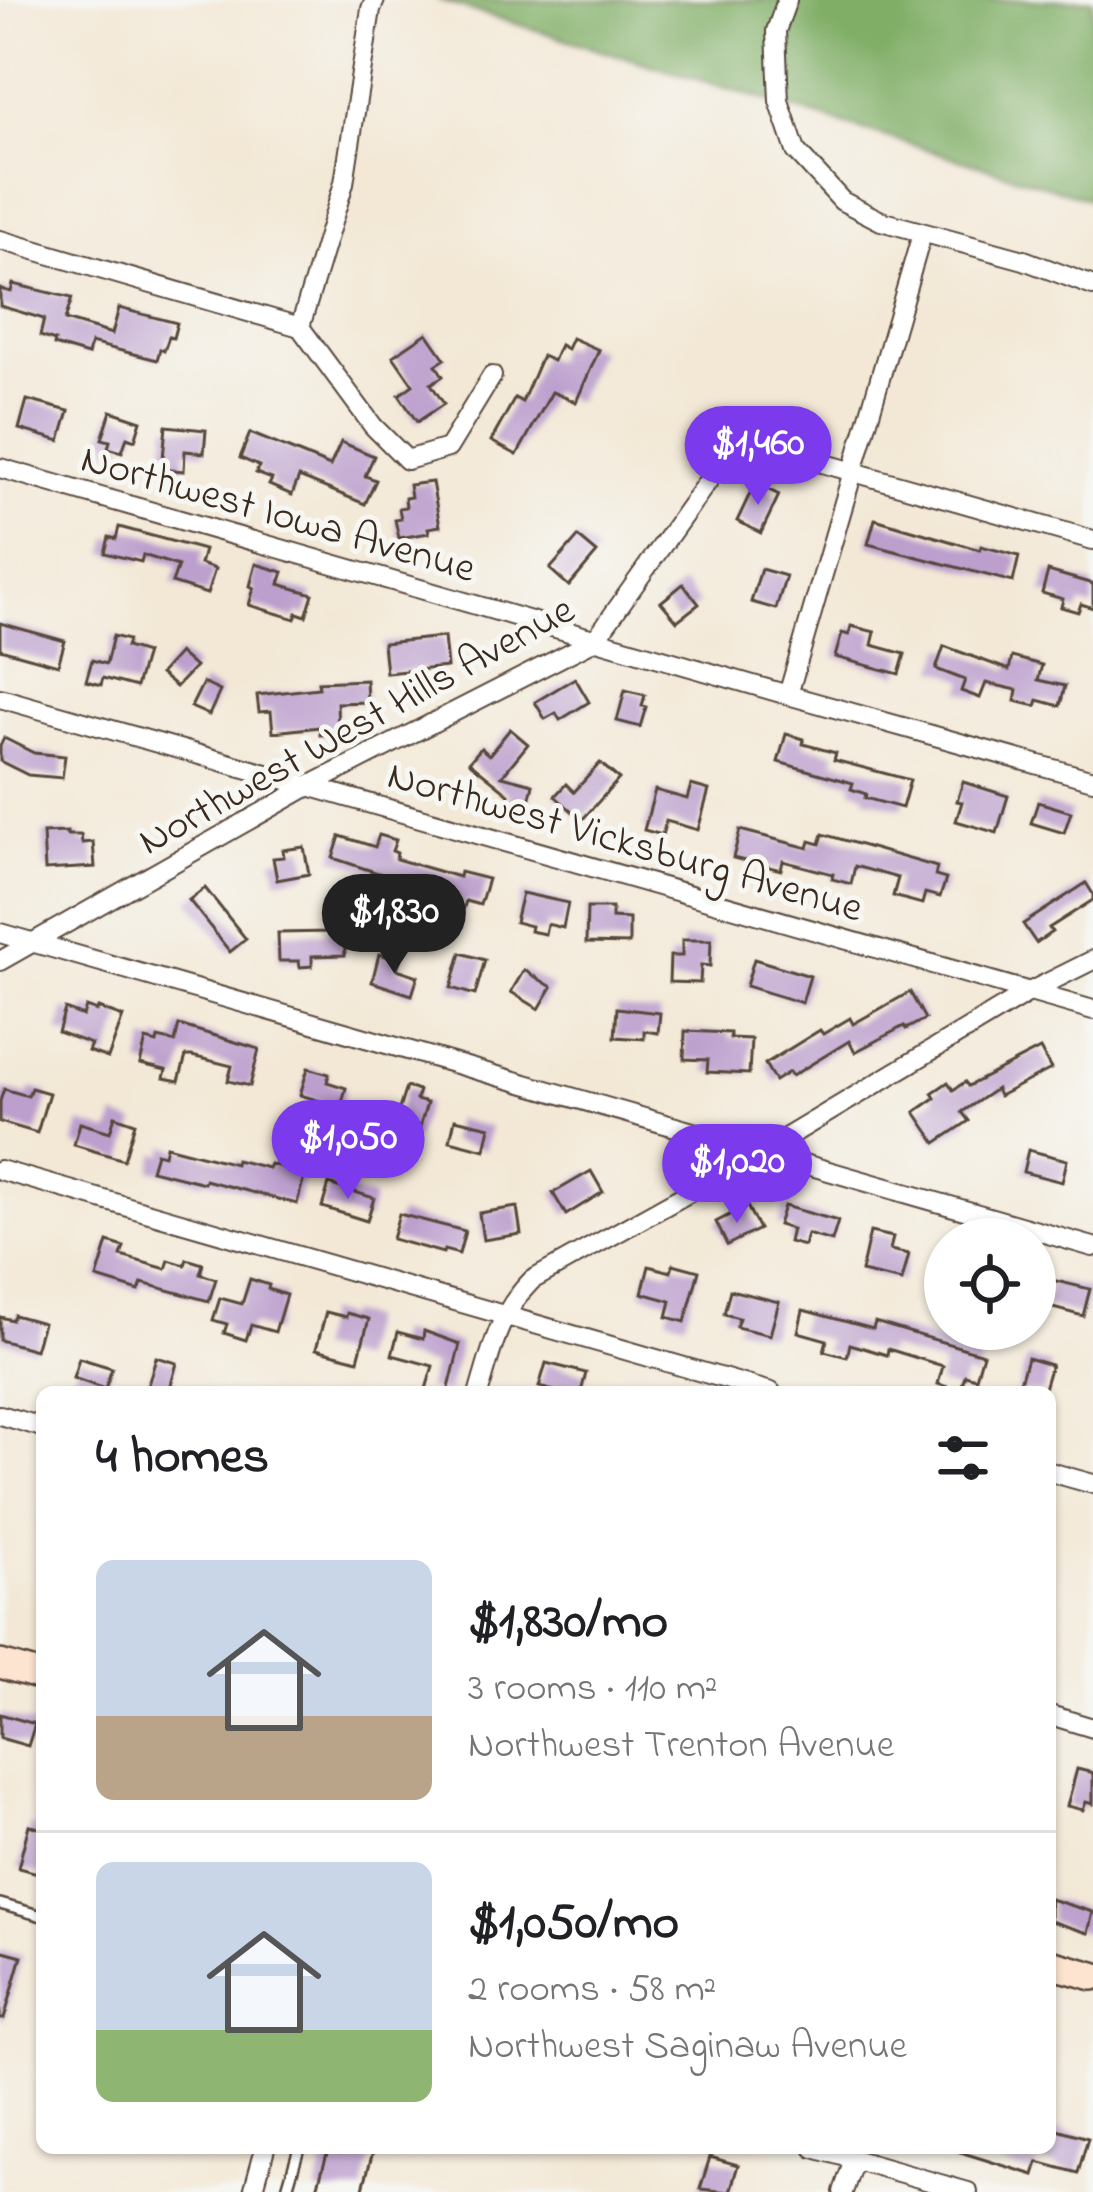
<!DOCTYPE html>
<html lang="en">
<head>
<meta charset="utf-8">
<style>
  body { margin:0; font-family:"Indie Flower",sans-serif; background:#f6f6f6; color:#202124; height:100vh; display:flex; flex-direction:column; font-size:45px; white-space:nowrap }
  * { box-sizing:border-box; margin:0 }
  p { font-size:39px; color:#757577 }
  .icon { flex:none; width:66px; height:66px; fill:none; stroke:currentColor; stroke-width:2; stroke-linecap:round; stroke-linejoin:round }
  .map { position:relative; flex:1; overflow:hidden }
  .sheet { position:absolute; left:36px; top:1386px; width:1020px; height:768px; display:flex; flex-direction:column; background:#fff; border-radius:18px; box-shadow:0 3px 9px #0004 }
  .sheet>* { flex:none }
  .buttons { position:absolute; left:924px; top:1218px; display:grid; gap:24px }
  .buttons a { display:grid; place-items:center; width:132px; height:132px; border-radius:50%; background:#fff; box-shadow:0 3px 9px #0004; font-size:60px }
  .price { position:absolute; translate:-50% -102px; padding:0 27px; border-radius:42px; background:#7c3aed; color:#fff; font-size:39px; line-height:78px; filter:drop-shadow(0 3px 6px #0008) }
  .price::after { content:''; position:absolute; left:50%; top:72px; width:36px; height:27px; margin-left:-18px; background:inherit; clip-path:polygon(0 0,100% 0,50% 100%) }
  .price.active { background:#222; color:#fff }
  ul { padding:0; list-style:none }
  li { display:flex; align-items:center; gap:36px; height:300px; padding:0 60px }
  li+li { border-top:3px solid #e0e0e0 }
  li span { display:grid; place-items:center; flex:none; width:336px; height:240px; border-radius:18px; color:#555 }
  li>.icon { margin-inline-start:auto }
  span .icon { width:144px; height:144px; fill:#fffc; stroke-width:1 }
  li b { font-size:51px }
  h2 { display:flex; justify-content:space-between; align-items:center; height:144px; padding:0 60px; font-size:51px }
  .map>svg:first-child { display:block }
  .forest { fill:#80ae66; stroke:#5e6c42; stroke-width:3 }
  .building { fill:#bc9fcd }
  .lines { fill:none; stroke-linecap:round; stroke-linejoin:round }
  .lane-casing { stroke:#57463a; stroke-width:14 }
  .street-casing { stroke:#57463a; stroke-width:22 }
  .secondary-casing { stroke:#57463a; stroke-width:32 }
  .lane { stroke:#fff; stroke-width:9 }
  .street { stroke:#fff; stroke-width:18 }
  .secondary { stroke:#fde4d0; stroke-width:27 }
  .labels { text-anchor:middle; stroke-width:10; stroke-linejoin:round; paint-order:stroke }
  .street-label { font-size:42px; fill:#3b2a1e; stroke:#f6f6f2 }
</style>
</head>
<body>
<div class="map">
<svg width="1093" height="2192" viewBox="0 0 1093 2192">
  <rect width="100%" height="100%" fill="#f6f6f2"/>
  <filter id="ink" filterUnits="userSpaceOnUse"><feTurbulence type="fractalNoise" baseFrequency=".00833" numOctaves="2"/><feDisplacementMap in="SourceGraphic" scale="24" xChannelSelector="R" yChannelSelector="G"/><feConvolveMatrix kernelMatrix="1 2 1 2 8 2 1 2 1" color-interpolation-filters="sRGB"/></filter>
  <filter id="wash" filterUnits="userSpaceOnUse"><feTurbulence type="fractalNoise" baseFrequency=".004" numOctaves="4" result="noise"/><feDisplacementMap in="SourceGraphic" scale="48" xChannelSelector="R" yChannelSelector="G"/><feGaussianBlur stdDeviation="2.7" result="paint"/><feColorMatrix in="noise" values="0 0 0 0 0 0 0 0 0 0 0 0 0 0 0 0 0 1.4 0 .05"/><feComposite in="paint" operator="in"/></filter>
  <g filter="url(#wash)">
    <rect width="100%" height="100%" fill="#f3e8d6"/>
    <polygon class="forest" points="438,0 1093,0 1093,200"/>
    <g id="blocks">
      <g class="building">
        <polygon points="13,284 72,298 65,320 112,334 119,308 177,323 173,338 169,337 164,351 160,349 157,360 91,343 88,355 54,345 55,341 40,336 44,319 0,306 0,289 11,292"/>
        <polygon points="427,333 445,359 436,365 443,376 431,384 444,404 417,422 399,395 413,385 393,356"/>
        <polygon points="572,338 599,350 576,402 552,392 517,455 491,441 515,398 522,402 542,356 553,361 560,345 567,349"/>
        <polygon points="27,400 69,411 60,441 19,429"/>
        <polygon points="111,411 141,421 135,440 127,437 122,452 108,448 110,441 102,439"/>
        <polygon points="166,426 206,430 204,453 185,451 184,471 162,469"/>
        <polygon points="250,433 330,466 341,442 374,456 365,476 376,480 365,504 299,477 292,495 269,485 272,479 256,473 259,466 240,458"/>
        <polygon points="432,482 440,526 428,528 429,533 399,538 395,520 401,519 399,508 406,507 405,498 411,497 409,485"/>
        <polygon points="755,483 779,495 761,533 737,521"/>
        <polygon points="875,519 980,550 981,546 1019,556 1013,582 868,544"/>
        <polygon points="119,527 204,550 200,564 215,569 207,594 172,583 178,566 143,555 141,562 105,553 109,537 116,539"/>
        <polygon points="578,537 597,553 569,586 550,569"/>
        <polygon points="256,564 283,572 279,584 313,594 306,616 297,613 295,619 249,605 254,588 250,586"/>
        <polygon points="761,569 786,576 776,609 751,602"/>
        <polygon points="1048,571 1093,584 1093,608 1081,604 1078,612 1061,607 1063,599 1042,593"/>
        <polygon points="683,584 699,604 677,621 661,602"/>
        <polygon points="0,623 65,641 58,665 0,649"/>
        <polygon points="851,626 875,632 872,645 905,654 899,674 835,657 842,633 849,635"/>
        <polygon points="113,636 128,640 126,647 146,653 136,687 103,678 101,685 86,681 92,660 106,664"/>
        <polygon points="444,637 447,667 386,673 383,643"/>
        <polygon points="944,646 1009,670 1012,657 1042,665 1038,680 1065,686 1060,706 1038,700 1036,706 1015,701 1017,690 986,683 980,698 961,691 965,680 936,669"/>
        <polygon points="179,653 195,667 176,687 160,674"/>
        <polygon points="575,678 589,702 560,720 556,713 545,719 535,702"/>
        <polygon points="366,680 367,702 337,703 338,734 320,735 320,727 273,732 271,711 259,712 257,695 319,688 318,682"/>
        <polygon points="203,683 220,691 209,715 191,707"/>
        <polygon points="625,690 645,695 642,706 646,707 640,727 617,721"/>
        <polygon points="510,729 528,744 502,776 533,784 527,810 506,804 509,794 469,762 481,748 489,755"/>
        <polygon points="786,734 804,739 803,744 836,753 834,760 910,780 902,808 865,798 866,794 851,789 853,783 778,762"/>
        <polygon points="4,738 34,753 65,756 62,778 28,775 0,761 0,746"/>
        <polygon points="600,763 619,779 582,820 555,796 566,784 574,792"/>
        <polygon points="963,782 1008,796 997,833 956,821 962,802 957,801"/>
        <polygon points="691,785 709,790 698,830 666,821 662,835 644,830 655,790 687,799"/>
        <polygon points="1038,802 1071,812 1064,833 1031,823"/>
        <polygon points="740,830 808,848 810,841 820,844 823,834 937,867 935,876 946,879 940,897 925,893 922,904 893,896 898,878 855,866 851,884 832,879 833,874 783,861 781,870 733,858"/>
        <polygon points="67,832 67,835 81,835 82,843 93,842 95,867 45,870 43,833"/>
        <polygon points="379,835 396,840 392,851 397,853 396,859 459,877 460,872 488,879 480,905 466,901 461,916 439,910 444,895 333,858 340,836 375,847"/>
        <polygon points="304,847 309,874 277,880 273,858 284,857 283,850"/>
        <polygon points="1086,883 1093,894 1093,900 1049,928 1052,932 1036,943 1023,924"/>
        <polygon points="205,888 246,939 230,952 189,900"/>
        <polygon points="522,893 568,903 563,928 547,924 545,934 530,931 531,926 515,922"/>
        <polygon points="587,908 612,908 612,918 629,919 629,944 586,943"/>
        <polygon points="329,926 344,926 345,955 312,956 312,966 300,967 299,961 279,961 278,933 329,932"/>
        <polygon points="682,940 711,940 710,966 701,965 700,983 669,982 670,956 682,956"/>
        <polygon points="461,953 485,960 475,995 451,988"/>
        <polygon points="379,954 400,960 397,969 418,976 412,995 372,982"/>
        <polygon points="754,959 810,976 802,1003 746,986"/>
        <polygon points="524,970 552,987 539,1009 511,992"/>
        <polygon points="910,992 925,1019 906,1029 904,1026 855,1052 849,1041 792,1076 789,1072 775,1081 765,1064 820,1030 823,1034 850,1018 853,1024"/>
        <polygon points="86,1007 97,1011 98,1008 123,1017 108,1058 88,1051 91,1044 58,1032 65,1009 83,1016"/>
        <polygon points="617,1008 660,1013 658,1033 644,1031 644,1039 615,1037"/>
        <polygon points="179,1025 259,1049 250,1086 228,1081 232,1066 192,1056 186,1056 179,1081 164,1078 166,1070 140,1064 146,1040 157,1043 158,1038 175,1042"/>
        <polygon points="685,1031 730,1033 730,1038 751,1039 749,1074 707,1072 708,1060 684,1059"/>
        <polygon points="1040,1049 1051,1069 999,1096 996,1089 962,1112 969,1121 936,1143 915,1112 935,1098 932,1093 948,1082 953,1090 965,1082 968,1086"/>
        <polygon points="308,1068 329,1074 327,1082 346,1088 341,1107 300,1095"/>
        <polygon points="406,1087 419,1091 416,1100 427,1103 416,1140 402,1136 406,1125 395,1122"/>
        <polygon points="31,1088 49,1093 37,1133 0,1122 0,1101 4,1089 28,1096"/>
        <polygon points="115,1116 135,1123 124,1160 74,1145 80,1123 110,1132"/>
        <polygon points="455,1119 490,1127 485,1150 450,1141"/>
        <polygon points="166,1146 235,1164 236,1160 268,1168 270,1164 305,1173 297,1204 205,1180 204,1183 151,1170 156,1153 164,1155"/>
        <polygon points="1028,1150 1067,1160 1062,1182 1023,1172"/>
        <polygon points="591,1171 603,1192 566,1215 553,1193"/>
        <polygon points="329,1184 374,1198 367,1221 322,1207"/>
        <polygon points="747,1206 759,1229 727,1245 716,1222"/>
        <polygon points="784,1206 838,1221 832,1241 807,1234 804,1246 789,1242 792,1229 778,1225"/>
        <polygon points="517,1207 521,1234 483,1240 479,1213"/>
        <polygon points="399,1214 465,1231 459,1254 444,1250 443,1253 392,1239"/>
        <polygon points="870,1232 893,1237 890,1250 909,1254 902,1281 861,1272"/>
        <polygon points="108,1242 124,1247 121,1256 166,1269 169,1260 185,1265 187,1259 203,1264 200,1274 216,1279 209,1301 142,1283 139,1291 97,1278"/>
        <polygon points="673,1264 699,1271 685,1322 667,1317 671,1301 642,1293 649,1266 671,1272"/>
        <polygon points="250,1279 269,1285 268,1289 286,1295 275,1332 251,1325 246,1340 224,1333 227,1324 213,1320 220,1298 242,1304"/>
        <polygon points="1052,1280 1090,1289 1083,1316 1045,1306"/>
        <polygon points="730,1290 779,1302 770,1335 736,1327 739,1318 724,1314"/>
        <polygon points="803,1310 873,1329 875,1322 983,1354 976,1378 965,1375 960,1391 938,1384 943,1366 888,1349 887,1355 850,1344 847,1357 824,1351 827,1340 798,1332"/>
        <polygon points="326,1312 346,1317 347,1313 369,1319 358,1360 316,1349"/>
        <polygon points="14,1315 43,1323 35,1350 0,1340 0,1317 12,1320"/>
        <polygon points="424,1331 460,1344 448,1392 426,1389 433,1366 392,1355 398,1332 423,1339"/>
        <polygon points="156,1357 177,1363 169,1392 146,1392"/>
        <polygon points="79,1358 112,1368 105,1389 73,1378"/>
        <polygon points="1027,1358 1051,1365 1043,1392 1017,1392"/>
        <polygon points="546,1363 586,1373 581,1392 558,1392 539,1387"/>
        <polygon points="0,1714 35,1724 28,1746 0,1738"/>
        <polygon points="1077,1769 1093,1773 1093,1804 1086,1802 1083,1810 1067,1806"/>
        <polygon points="29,1825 42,1829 42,1874 18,1868"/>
        <polygon points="1050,1899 1093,1912 1088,1933 1050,1921"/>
        <polygon points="0,1950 22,1956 4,2019 0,2019"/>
        <polygon points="1057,2129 1088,2138 1078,2173 1038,2162 1034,2175 960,2152 961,2148 1052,2148"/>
        <polygon points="341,2148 374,2148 362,2192 316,2192 328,2150 340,2153"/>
        <polygon points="710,2157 738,2165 730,2192 700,2189"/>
      </g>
    </g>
  </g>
  <g filter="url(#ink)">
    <use href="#blocks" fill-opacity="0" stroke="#57463a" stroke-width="3"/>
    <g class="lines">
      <defs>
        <g id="lane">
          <polyline points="0,1904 42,1916"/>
          <polyline points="286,2192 299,2148"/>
        </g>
        <g id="street">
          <polyline points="787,0 776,31 779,101 796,151 842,201 881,221 1024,260 1093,286"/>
          <polyline points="0,240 300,327 373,426 407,460 448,448 492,376"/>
          <polyline points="300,327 344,183 371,9 375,0"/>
          <polyline points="0,468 788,695 1093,780"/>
          <polyline points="788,695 922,234"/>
          <polyline points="0,698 1093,1010"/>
          <polyline points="0,933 1093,1247"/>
          <polyline points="0,961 309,786 595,640 730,450 766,447 1093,540"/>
          <polyline points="0,1170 771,1392"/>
          <path d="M479 1392C492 1348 499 1313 532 1280L762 1152 1029 992 1093 960"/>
          <polyline points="0,1415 42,1427"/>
          <polyline points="1050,1472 1093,1484"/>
          <polyline points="1050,1715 1093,1728"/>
          <polyline points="814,2148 968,2192"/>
          <polyline points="253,2192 265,2148"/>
          <polyline points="843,2192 854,2160"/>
        </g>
        <g id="secondary">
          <polyline points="0,1664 42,1676"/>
          <polyline points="1050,1964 1093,1976"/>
        </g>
      </defs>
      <use href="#lane" class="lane-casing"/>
      <use href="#street" class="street-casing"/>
      <use href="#secondary" class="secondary-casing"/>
      <use href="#lane" class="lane"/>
      <use href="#street" class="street"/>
      <use href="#secondary" class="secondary"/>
    </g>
  </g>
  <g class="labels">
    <g class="street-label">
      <text transform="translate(279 511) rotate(16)" y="15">Northwest Iowa Avenue</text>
      <text transform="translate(355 723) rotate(-29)" y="15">Northwest West Hills Avenue</text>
      <text transform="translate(626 839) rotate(16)" y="15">Northwest Vicksburg Avenue</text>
    </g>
  </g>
</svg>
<div class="buttons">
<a><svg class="icon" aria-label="locate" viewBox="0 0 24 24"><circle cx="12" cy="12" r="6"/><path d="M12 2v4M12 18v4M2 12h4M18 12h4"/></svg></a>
</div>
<b class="price" style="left:758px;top:508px">$1,460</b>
<b class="price active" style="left:394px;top:976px">$1,830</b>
<b class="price" style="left:348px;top:1202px">$1,050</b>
<b class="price" style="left:737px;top:1226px">$1,020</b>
<section class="sheet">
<h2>4 homes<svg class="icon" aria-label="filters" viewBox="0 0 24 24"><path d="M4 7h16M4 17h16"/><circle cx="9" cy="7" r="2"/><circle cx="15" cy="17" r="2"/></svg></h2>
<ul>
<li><span style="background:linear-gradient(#c9d6e8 65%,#b9a48a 0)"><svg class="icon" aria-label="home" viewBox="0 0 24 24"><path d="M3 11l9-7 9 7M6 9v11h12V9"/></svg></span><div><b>$1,830/mo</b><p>3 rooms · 110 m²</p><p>Northwest Trenton Avenue</p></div></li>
<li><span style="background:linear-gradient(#c9d6e8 70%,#8fb573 0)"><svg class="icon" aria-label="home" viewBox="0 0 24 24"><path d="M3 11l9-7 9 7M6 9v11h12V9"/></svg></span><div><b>$1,050/mo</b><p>2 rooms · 58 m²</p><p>Northwest Saginaw Avenue</p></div></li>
</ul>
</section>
</div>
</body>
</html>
